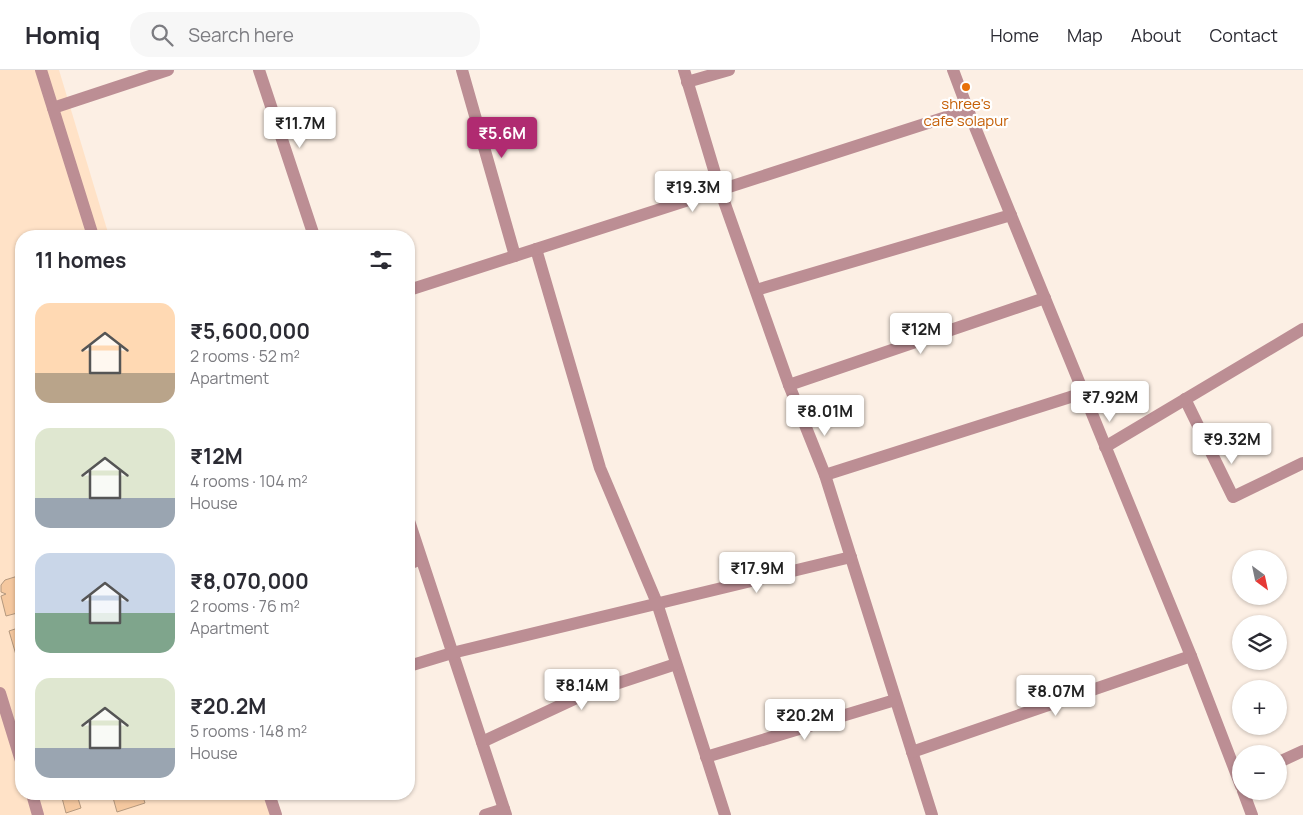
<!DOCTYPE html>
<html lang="en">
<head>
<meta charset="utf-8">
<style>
  body { margin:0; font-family:Manrope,sans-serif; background:#f7f7f7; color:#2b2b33; height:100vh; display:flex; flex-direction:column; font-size:19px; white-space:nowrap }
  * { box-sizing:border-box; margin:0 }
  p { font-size:16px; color:#7c7c81 }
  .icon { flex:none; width:28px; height:28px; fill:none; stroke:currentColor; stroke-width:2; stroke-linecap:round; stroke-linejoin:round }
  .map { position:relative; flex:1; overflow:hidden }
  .panel { position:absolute; left:15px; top:160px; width:400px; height:570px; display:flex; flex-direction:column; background:#fff; border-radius:20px; box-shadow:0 1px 4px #0004 }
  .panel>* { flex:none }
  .needle { width:32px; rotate:147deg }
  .fabs { position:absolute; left:1232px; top:480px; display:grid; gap:10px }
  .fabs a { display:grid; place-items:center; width:55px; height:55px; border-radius:50%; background:#fff; box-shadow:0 1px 4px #0004; font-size:25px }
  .price { position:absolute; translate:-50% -42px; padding:0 11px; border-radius:5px; background:#fff; color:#222; font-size:16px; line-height:32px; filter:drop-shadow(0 1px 2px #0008) }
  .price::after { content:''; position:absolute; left:50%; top:30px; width:15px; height:11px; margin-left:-8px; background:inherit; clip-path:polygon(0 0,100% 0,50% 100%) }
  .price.selected { background:#b02b71; color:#fff }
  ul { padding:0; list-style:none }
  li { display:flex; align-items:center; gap:15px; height:125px; padding:0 20px }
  li span { display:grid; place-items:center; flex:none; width:140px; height:100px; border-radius:15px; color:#555 }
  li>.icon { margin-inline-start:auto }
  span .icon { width:60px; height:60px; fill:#fffc; stroke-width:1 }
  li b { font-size:21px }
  h2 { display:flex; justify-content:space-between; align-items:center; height:60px; padding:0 20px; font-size:21px }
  header { display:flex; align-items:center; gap:30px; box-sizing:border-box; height:70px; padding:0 25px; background:#fff; border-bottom:1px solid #e1e1e2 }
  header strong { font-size:24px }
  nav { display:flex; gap:28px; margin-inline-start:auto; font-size:18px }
  .search { width:350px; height:45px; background:#f7f7f7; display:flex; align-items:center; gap:12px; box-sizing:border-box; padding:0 18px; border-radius:20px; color:#7c7c81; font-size:19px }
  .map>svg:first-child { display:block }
  .built { fill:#ffe2c7 }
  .building { fill:#f5c89f; stroke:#b4987e }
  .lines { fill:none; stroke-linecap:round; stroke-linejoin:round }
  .minor { stroke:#bc8e94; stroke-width:12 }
  .tertiary { stroke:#bc8e94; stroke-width:12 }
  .food-dot { fill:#e8710a; stroke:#fff; stroke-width:2 }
  .labels { text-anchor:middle; stroke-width:4.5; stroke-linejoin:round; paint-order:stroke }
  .food-label { font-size:15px; fill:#c56008; stroke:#fff }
</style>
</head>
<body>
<header>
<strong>Homiq</strong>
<div class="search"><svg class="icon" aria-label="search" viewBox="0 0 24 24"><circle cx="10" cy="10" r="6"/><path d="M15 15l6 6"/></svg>Search here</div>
<nav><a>Home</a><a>Map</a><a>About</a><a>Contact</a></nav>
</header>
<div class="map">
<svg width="1303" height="745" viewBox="0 0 1303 745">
  <rect width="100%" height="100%" fill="#fcefe4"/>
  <polygon class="built" points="0,0 59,0 109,166 21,166 21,724 275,724 282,745 0,745"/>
  <g class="building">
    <polygon points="21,505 21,542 6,546 1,526 6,524 1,522 1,515 5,510"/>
    <polygon points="21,557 21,602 9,561"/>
    <polygon points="61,724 82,724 77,725 81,738 66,743"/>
    <polygon points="112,724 142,724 145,733 117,742"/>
  </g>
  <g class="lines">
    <g class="minor">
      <polyline points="259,0 314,166"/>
      <polyline points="462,0 515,186"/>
      <polyline points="684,0 720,120 789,315 825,405 932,745"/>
      <polyline points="687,12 729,0"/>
      <polyline points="53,38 168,0"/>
      <polyline points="536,179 600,398 657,533 725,745"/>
      <polyline points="409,220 968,40"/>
      <polyline points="756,220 1011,145"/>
      <polyline points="789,315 1045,228"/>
      <polyline points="1185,329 1233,427 1303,393"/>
      <polyline points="825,405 1083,323"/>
      <polyline points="409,451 506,745"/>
      <polyline points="409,494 421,489"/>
      <polyline points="409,596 452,583 851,487"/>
      <polyline points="0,623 21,691"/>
      <polyline points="482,672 585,624 676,594"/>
      <polyline points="912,682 1191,586"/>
      <polyline points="706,687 895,630"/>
      <polyline points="1279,692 1303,681"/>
      <polyline points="32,724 38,745"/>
      <polyline points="485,745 504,739"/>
    </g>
    <g class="tertiary">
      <polyline points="41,0 93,166"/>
      <polyline points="953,0 968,40 1191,586 1241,716"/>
      <polyline points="1105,377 1303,259"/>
      <polyline points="1243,721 1252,745"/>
      <polyline points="269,724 276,745"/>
    </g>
  </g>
  <circle class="food-dot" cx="966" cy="17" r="5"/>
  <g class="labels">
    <g class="food-label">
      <text x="966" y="39">shree's<tspan x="966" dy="17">cafe solapur</tspan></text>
    </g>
  </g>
</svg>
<div class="fabs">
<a><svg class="needle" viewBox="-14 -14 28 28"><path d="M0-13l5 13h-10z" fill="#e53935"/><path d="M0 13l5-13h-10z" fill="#7c7c81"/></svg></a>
<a><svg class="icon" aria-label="layers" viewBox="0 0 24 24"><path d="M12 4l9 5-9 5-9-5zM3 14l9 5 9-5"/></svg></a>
<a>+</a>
<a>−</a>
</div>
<b class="price" style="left:300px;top:79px">₹11.7M</b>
<b class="price selected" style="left:502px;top:89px">₹5.6M</b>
<b class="price" style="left:693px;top:143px">₹19.3M</b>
<b class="price" style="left:921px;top:285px">₹12M</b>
<b class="price" style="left:1110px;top:353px">₹7.92M</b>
<b class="price" style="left:825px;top:367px">₹8.01M</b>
<b class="price" style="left:1232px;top:395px">₹9.32M</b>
<b class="price" style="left:757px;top:524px">₹17.9M</b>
<b class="price" style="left:582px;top:641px">₹8.14M</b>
<b class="price" style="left:1056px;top:647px">₹8.07M</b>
<b class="price" style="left:805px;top:671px">₹20.2M</b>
<section class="panel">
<h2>11 homes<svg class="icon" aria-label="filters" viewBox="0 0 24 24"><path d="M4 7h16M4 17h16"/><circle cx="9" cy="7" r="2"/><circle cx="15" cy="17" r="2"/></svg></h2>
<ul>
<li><span style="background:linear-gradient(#ffd9b3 70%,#b9a48a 0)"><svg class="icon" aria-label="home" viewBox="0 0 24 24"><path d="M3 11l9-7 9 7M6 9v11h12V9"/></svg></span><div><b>₹5,600,000</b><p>2 rooms · 52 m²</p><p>Apartment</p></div></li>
<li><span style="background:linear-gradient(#dfe7d0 70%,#9aa5b1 0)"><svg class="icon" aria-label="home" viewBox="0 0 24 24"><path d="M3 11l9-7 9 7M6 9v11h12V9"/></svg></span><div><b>₹12M</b><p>4 rooms · 104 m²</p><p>House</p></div></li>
<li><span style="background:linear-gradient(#c9d6e8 60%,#7fa58c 0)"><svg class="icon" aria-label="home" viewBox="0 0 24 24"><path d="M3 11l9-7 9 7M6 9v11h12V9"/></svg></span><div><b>₹8,070,000</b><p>2 rooms · 76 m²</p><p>Apartment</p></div></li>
<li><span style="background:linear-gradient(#dfe7d0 70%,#9aa5b1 0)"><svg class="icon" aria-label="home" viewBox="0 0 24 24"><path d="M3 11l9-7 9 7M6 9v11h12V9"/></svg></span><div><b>₹20.2M</b><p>5 rooms · 148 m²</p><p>House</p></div></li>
</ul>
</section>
</div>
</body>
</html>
